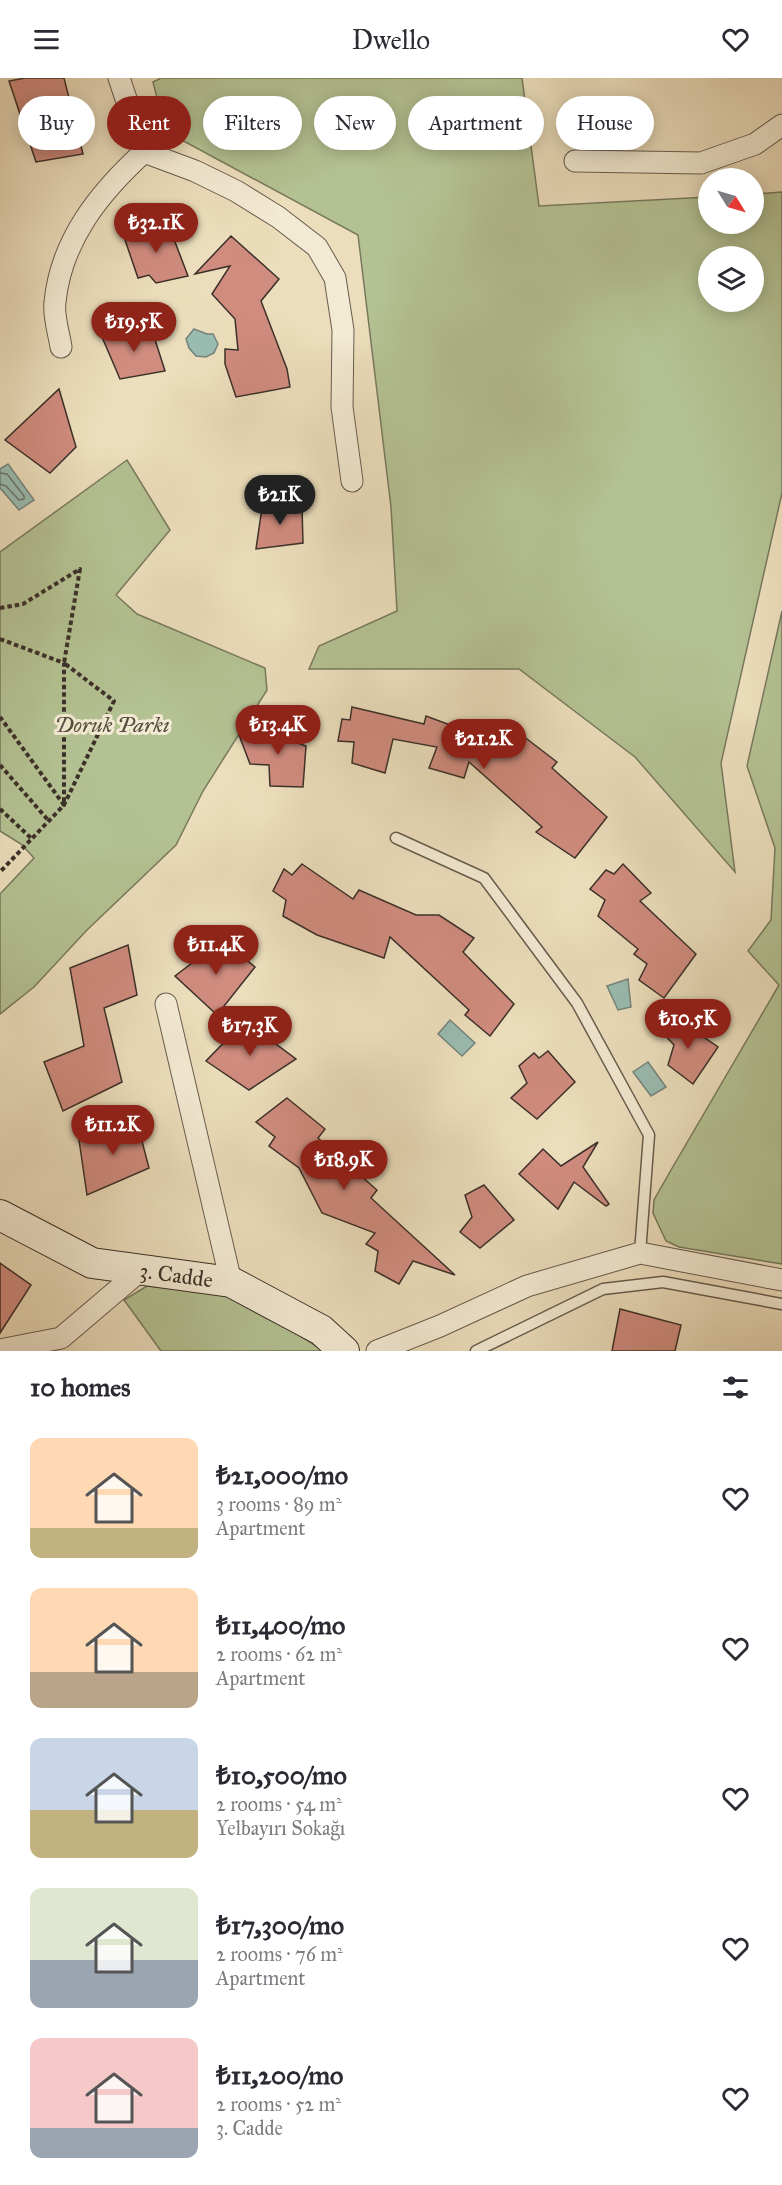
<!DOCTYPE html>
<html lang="en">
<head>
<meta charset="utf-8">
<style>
  body { margin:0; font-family:"IM FELL Great Primer",serif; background:#f7f7f7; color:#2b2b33; height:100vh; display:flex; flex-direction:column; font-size:22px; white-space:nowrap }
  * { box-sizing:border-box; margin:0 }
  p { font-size:20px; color:#7c7c81 }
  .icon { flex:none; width:33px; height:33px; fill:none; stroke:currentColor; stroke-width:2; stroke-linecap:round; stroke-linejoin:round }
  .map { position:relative; height:1273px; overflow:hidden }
  .side { display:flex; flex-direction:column; background:#fff; flex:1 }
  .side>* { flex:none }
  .banner { position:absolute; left:18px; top:18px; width:747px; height:54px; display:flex; gap:12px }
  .needle { width:39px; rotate:127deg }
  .fabs { position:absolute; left:698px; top:90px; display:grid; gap:12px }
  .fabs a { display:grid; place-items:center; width:66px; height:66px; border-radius:50%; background:#fff; box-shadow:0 3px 15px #0003; font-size:30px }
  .price { position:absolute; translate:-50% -51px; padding:0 14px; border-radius:21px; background:#8f2418; color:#fff; font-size:20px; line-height:39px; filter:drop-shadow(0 2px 3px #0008) }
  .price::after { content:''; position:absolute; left:50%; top:36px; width:18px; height:14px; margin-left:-9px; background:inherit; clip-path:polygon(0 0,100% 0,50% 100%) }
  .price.active { background:#222; color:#fff }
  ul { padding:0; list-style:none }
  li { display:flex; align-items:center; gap:18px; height:150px; padding:0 30px }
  li span { display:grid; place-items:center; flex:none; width:168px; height:120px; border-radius:12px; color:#555 }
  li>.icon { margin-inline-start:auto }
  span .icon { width:72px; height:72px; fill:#fffc; stroke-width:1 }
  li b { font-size:26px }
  h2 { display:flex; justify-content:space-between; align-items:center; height:72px; padding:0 30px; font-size:26px }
  .chip { padding:0 21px; border-radius:27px; background:#fff; box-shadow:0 3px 15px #0003; font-size:21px; line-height:54px }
  .chip.active { background:#8f2418; color:#fff }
  header { display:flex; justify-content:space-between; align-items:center; height:78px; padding:0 30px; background:#fff; font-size:27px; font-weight:600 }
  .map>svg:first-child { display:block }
  .green { fill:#b4c293; stroke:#78795e; stroke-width:1.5; fill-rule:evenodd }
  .water { fill:#99bcb1; stroke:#74847b; stroke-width:1.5 }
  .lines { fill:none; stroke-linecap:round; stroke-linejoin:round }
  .shore { stroke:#6a766d; stroke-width:1.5 }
  .building { fill:#d08c7f; stroke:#3c3029; stroke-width:1.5 }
  .lane-casing { stroke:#685c4e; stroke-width:13 }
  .street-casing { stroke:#685c4e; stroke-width:23 }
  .secondary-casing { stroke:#3c3029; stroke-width:32 }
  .path { stroke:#3c3029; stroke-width:4; stroke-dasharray:4.5 3; stroke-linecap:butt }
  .lane { stroke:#f3ead3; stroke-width:10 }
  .street { stroke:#f3ead3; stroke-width:21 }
  .secondary { stroke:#f3ead3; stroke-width:30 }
  .labels { text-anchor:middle; stroke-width:6; stroke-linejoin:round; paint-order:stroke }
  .park-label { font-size:22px; font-style:italic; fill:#544d3e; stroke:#f3ead3 }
  .street-label { font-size:22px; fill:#3c3029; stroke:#f3ead3 }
</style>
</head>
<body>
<header><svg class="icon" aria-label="menu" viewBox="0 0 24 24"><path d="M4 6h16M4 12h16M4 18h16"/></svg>Dwello<svg class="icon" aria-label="heart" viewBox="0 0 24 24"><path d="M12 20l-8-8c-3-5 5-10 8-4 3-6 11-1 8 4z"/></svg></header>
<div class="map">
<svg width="782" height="1273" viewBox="0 0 782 1273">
  <rect width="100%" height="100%" fill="#ecdebc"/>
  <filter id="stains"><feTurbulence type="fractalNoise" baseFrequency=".00333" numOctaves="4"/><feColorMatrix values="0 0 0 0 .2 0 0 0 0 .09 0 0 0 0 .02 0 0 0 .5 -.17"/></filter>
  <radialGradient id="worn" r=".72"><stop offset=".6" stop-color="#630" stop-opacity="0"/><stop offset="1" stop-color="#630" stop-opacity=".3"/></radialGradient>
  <g class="green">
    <path d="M161 0H522L539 128 708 119V146H753V116L782 114V415L721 685 735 794 635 679 519 591H309L319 568 397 533 391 429 358 157 165 53 153 4ZM753 178V224H708V178Z"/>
    <polygon points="127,382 170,452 116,517 137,536 265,590 267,612 203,713 176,767 87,852 34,909 0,936 0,816 34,780 21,766 0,753 0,474"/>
    <polygon points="782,533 782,1186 679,1169 666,1163 653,1135 654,1122 671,1092 779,907 748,873 771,842 775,770 747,688"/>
    <polygon points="147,1208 234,1217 324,1273 161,1273 124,1222"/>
  </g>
  <g class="water">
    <polygon points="194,251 207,256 213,256 218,266 214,275 206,279 196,278 189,270 186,261"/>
    <polygon points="8,386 34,422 19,432 0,410 0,391"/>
    <polygon points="628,901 631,929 618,932 607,908"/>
    <polygon points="450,942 475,965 462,978 438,956"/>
    <polygon points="648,984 666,1009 651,1018 633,994"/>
  </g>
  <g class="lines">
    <polyline class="shore" points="0,395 7,396 24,418 24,421 19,422 6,408 0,406"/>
  </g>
  <g class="building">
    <polygon points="25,0 64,0 83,76 36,84 9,3"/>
    <polygon points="167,143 188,198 156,205 149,197 138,200 124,159"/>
    <polygon points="231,158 279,201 261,223 287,291 290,309 236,319 225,286 225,271 238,272 235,241 212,216 230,188 195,196"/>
    <polygon points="151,249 165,293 120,301 102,259"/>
    <polygon points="59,311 76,369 50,395 5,362"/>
    <polygon points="263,423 302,429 303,465 256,471"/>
    <polygon points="352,629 424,646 426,638 504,667 511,657 518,663 523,658 557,684 552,690 607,739 575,780 536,754 542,749 469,684 464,700 429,690 437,669 393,661 385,695 352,685 354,664 338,663 342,641 350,642"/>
    <polygon points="300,653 298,665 306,668 303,709 270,708 269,687 250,686 239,657"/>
    <polygon points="302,786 353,821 359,812 416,837 439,837 474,860 463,874 514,926 490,958 465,937 469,932 390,859 384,880 317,857 283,838 286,822 273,813 284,791 292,797"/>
    <polygon points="623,786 651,815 640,823 696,876 664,920 639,902 647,886 634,876 638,871 598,838 605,822 590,811 606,792 614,796"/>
    <polygon points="222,862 255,889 217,937 175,898"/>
    <polygon points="128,867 137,917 104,930 122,1004 63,1033 44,984 84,968 70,890"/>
    <polygon points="673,938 718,969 693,1006 668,987 674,967 661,953"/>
    <polygon points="245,943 296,981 249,1012 206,983"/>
    <polygon points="548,973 575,1004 537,1041 511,1020 527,1005 519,988 534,975 539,980"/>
    <polygon points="287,1020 325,1051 318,1060 377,1112 371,1120 455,1197 413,1183 399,1206 375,1193 378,1173 366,1166 375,1155 322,1135 299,1090 269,1068 275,1059 256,1044"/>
    <polygon points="136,1040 149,1090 87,1117 79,1062"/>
    <polygon points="598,1064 583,1089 609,1126 606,1128 574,1104 558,1131 519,1096 543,1071 561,1088"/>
    <polygon points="484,1107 514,1142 480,1170 460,1154 472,1139 465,1117"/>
    <polygon points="0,1185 31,1207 0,1255"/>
    <polygon points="620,1231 681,1247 675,1273 612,1273"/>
  </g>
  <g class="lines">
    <defs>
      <g id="lane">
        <polyline points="396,760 484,800 577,925 649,1057 640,1175"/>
        <polyline points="476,1273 603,1211 663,1204 782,1226"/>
      </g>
      <g id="street">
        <polyline points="119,0 144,74"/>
        <polyline points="575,83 701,85 755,66 782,47"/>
        <path d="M61 269C59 255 53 238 55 224 61 162 100 114 144 74L195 93 236 113 278 139 317 169 335 200 343 252 342 329 352 403"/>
        <polyline points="166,926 231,1204"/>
        <polyline points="0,1272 61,1260 141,1192"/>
        <polyline points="377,1273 440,1248 527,1208 640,1175 782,1202"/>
      </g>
      <g id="secondary">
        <path id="s1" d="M0 1137 92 1185 231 1204 321 1252 344 1273"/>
      </g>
    </defs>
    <use href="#lane" class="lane-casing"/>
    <use href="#street" class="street-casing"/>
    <use href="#secondary" class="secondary-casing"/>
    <g class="path">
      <polyline points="0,530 23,526 80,491 64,585 114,623 64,727 0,794"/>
      <polyline points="0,561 64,585 64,727 0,639"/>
      <polyline points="0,687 48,742"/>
      <polyline points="0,731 31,760"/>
    </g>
    <use href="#lane" class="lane"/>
    <use href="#street" class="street"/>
    <use href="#secondary" class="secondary"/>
  </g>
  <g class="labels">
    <g class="park-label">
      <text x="112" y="654">Doruk Parkı</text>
    </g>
    <g class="street-label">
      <text dy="8" stroke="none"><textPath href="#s1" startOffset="189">3. Cadde</textPath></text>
    </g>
  </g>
  <rect width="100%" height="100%" filter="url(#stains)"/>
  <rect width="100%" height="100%" fill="url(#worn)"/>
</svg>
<div class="fabs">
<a><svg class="needle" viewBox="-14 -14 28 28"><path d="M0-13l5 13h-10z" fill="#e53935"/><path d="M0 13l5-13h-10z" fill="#7c7c81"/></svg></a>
<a><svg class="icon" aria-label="layers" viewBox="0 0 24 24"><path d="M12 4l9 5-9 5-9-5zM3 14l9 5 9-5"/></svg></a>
</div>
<b class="price" style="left:156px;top:176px">₺32.1K</b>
<b class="price" style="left:134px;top:275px">₺19.5K</b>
<b class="price active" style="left:280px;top:448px">₺21K</b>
<b class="price" style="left:278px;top:678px">₺13.4K</b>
<b class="price" style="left:484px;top:692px">₺21.2K</b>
<b class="price" style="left:216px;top:898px">₺11.4K</b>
<b class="price" style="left:688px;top:972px">₺10.5K</b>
<b class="price" style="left:250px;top:979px">₺17.3K</b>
<b class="price" style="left:113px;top:1078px">₺11.2K</b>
<b class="price" style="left:344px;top:1113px">₺18.9K</b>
<div class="banner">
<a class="chip">Buy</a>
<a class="chip active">Rent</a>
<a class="chip">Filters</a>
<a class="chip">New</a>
<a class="chip">Apartment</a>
<a class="chip">House</a>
</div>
</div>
<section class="side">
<h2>10 homes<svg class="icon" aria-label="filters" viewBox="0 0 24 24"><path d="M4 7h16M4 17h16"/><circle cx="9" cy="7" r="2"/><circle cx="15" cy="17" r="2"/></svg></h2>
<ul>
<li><span style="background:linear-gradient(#ffd9b3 75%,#c2b280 0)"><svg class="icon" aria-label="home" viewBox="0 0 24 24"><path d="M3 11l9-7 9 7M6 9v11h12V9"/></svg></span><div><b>₺21,000/mo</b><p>3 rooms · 89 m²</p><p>Apartment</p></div><svg class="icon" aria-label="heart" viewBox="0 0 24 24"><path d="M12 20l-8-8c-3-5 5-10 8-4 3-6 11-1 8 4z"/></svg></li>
<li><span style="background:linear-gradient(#ffd9b3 70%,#b9a48a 0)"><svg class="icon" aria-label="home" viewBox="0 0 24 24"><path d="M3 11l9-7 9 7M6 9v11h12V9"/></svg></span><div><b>₺11,400/mo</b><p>2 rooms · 62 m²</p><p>Apartment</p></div><svg class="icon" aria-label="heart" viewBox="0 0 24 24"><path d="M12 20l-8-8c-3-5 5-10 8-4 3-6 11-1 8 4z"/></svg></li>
<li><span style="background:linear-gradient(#c9d6e8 60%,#c2b280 0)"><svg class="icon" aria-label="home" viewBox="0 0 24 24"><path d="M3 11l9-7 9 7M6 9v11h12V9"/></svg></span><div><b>₺10,500/mo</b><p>2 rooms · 54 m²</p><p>Yelbayırı Sokağı</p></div><svg class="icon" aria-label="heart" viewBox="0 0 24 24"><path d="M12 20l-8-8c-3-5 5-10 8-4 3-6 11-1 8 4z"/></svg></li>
<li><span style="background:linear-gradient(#dfe7d0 60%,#9aa5b1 0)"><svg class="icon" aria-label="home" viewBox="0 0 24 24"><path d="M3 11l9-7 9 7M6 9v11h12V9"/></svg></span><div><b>₺17,300/mo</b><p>2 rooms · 76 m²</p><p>Apartment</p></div><svg class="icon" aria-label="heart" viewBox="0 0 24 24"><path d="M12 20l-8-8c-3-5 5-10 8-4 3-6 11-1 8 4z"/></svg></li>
<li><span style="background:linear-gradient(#f6c9c9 75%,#9aa5b1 0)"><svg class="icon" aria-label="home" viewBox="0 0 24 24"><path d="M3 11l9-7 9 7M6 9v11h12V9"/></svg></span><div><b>₺11,200/mo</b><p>2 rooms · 52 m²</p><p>3. Cadde</p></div><svg class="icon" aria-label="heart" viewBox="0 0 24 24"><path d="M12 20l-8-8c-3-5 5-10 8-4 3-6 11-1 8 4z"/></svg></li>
</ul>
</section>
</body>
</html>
